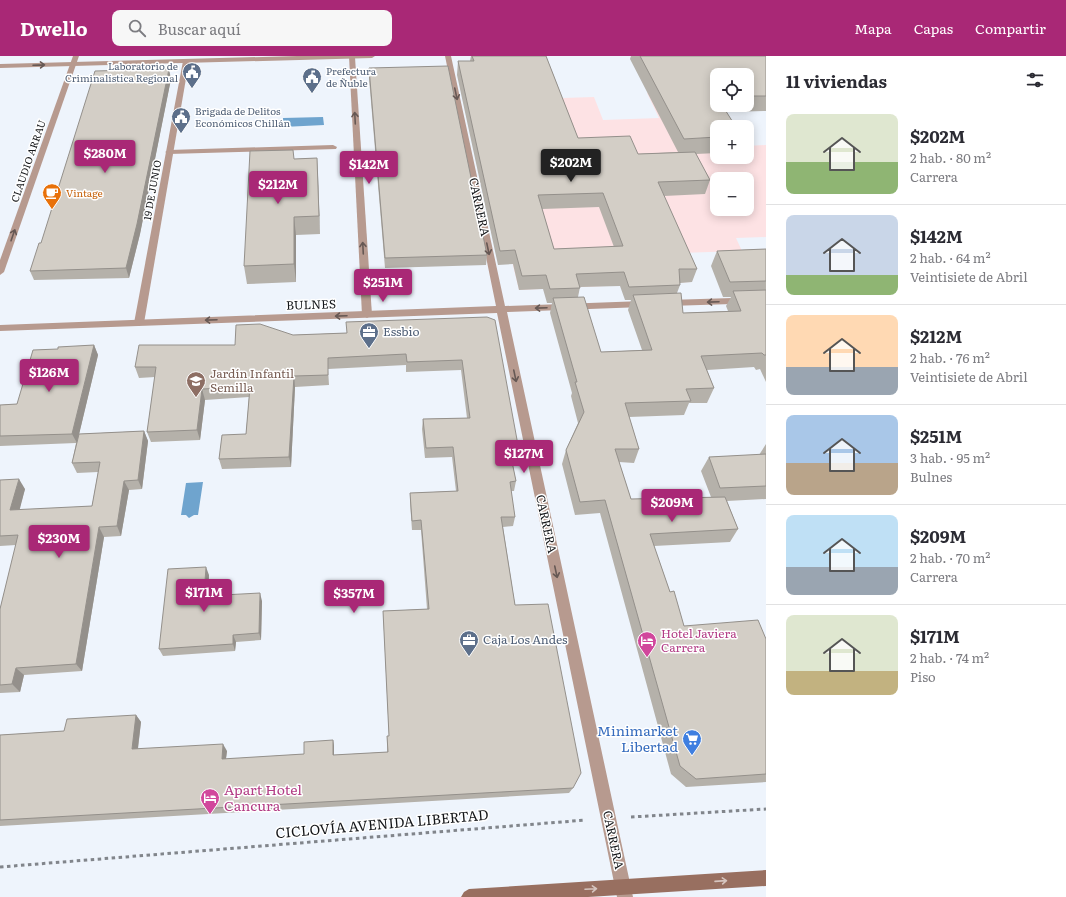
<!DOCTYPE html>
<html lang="es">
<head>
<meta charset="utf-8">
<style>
  body { margin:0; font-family:Literata,serif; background:#f7f7f7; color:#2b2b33; height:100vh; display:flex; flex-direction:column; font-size:15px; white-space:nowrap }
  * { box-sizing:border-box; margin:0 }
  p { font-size:13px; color:#7c7c81 }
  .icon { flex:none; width:22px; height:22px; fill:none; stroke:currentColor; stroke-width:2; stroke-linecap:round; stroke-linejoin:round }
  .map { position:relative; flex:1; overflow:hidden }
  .side { display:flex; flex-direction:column; background:#fff; width:300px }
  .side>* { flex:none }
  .fabs { position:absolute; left:710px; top:12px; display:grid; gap:8px }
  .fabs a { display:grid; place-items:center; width:44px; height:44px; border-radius:8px; background:#fff; box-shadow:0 2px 10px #0003; font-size:20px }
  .price { position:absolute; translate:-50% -34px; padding:0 9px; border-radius:4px; background:#a92876; color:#fff; font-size:13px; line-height:26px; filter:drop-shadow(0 1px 2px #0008) }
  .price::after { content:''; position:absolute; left:50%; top:24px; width:12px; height:9px; margin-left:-6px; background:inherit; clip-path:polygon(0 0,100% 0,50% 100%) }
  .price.on { background:#222; color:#fff }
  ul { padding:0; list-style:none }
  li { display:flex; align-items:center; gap:12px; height:100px; padding:0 20px }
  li+li { border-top:1px solid #e1e1e2 }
  li span { display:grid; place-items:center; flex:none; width:112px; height:80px; border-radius:8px; color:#555 }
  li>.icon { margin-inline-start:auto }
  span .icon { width:48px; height:48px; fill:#fffc; stroke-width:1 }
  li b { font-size:17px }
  h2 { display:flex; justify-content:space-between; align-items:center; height:48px; padding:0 20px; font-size:17px }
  header { display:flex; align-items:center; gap:24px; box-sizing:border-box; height:56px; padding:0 20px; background:#a92876; color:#fff }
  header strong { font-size:19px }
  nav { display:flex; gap:22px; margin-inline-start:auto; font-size:14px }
  .search { width:280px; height:36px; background:#f7f7f7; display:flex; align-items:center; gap:10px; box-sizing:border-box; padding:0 14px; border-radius:8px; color:#7c7c81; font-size:15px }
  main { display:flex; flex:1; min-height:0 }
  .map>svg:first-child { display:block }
  .education { fill:#fde2e4; fill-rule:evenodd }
  .water { fill:#6fa4ce }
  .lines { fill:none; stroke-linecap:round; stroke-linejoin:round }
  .path { stroke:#81858b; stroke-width:3; stroke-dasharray:3.5 3.5; stroke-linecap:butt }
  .service { fill:#b79a8f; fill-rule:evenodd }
  .minor { fill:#b79a8f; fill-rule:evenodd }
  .tertiary { fill:#b79a8f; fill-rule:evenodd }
  .secondary { fill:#986f60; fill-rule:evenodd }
  .wall { fill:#b5b1aa; fill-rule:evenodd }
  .shaded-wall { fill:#94908b }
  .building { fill:#d3cec6; stroke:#94908b; fill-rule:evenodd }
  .oneway { stroke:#665854 }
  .oneway2 { stroke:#d6c5bf }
  .labels { text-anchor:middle; stroke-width:3; stroke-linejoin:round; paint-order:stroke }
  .far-service-label { font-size:10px; fill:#4e5e75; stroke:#fff; text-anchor:start }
  .far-street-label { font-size:10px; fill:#141619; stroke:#fff }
  .far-food-label { font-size:10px; fill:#c56008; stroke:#fff; text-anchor:start }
  .street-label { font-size:12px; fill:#141619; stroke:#fff }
  .service-label { font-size:12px; fill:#4e5e75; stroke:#fff; text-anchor:start }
  .education-label { font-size:12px; fill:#785e54; stroke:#fff; text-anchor:start }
  .hotel-label { font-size:12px; fill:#b23c85; stroke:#fff; text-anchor:start }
  .near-shop-label { font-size:14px; fill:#366cbe; stroke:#fff; text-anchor:end }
  .near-hotel-label { font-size:14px; fill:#b23c85; stroke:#fff; text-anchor:start }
  .near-street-label { font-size:14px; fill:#141619; stroke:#fff }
</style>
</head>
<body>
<header>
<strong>Dwello</strong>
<div class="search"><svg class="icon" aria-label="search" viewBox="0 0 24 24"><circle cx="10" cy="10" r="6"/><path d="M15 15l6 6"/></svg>Buscar aquí</div>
<nav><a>Mapa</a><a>Capas</a><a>Compartir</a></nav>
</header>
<main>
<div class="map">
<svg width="766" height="841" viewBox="0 0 766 841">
  <rect width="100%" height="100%" fill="#eef4fc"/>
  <path class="education" d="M699 35 717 71V101H747V90L766 89V181L736 182 742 195 679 197 692 226 519 234 472 45 594 41 603 64 659 62 647 37ZM717 123H747V153H717Z"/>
  <g class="water">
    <polygon points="323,61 324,69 283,71 283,62"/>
    <polygon points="203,426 198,459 194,459 189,462 186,459 181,459 186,427"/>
  </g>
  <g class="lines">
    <g class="path">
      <polyline points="631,761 766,753"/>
      <polyline points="0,811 586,764"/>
    </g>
    <polygon class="service" points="333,89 337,91 336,93 169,98 165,96 169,94"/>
    <g class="minor">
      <polygon points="73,0 79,0 4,216 0,219 0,204"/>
      <polygon points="349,0 355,1 372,259 367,262 362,259"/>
      <polygon points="186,3 189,5 144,267 139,270 134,267 183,5"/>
    </g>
    <g class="tertiary">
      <polygon points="297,0 375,0 372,2 0,12 0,8"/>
      <polygon points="445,0 451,0 505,250 643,245 648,248 643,251 507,256 633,841 617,841 497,257 0,275 0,269 496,250"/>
      <polygon points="766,241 766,247 669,250 664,247 669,244"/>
    </g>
    <polygon class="secondary" points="766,814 766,830 588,841 461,841 464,836 469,833"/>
  </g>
  <g class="wall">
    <path d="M471 0H546L578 82 638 98 678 96 630 3 631 0H766V55L727 56 717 71V97L696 98 710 124 705 138 664 140 697 213 692 226 680 227V229L677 237 683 257 728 255 726 250 731 241H723L711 210 717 195 766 193V326L760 313 756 314 754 311 707 314 714 332 707 347H689L684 359 629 361 639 393 634 407 619 406 631 443 711 441 701 415 709 401 759 399 766 388V443L727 445 738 473 730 486 654 490 670 536 684 570 766 583V726L686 731 671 718 600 457 575 459 562 408 566 394 578 367 571 340 572 337 550 257 552 247H547L543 233 519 234 513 208 498 209 457 19 458 5H470ZM717 19H747V49H717ZM599 151 614 191 554 193 542 153ZM620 230 625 244H631L628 254 642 294 601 296 578 241 580 231Z"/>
    <polygon points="369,12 487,199 486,209 385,212 369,22"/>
    <polygon points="171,23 140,178 129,222 34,224 30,215 41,187"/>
    <polygon points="317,102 320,178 296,179 296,226 247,228 244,210 294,103"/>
    <polygon points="487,261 520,400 517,410 513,410 516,425 514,435 511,435 515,461 513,470 503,471 515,549 573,732 569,737 0,770 0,679 64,675 136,659 141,666 138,693 227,695 226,703 304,698 333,684 334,690 334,699 387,696 387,680 389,680 383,555 427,553 421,474 412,474 410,446 410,437 456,435 452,401 425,402 422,373 423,363 467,362 461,314 406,316 406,309 328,313 329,329 295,331 291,411 222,413 219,403 246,378 249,341 205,344 200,384 151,386 147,376 155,321 139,322 135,311 235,289 293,279 347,277"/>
    <polygon points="94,289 98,299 79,378 144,375 148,385 142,433 129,434 121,480 104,481 82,615 24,619 20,636 0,637 0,553 16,489 0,490 0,424 25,433 19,454 92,450 98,416 77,417 72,407 76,387 0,390 0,349 17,348 58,293"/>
    <polygon points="209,519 208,540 262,545 261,584 236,586 235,595 163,600 159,593"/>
  </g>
  <g class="shaded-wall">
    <polygon points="169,13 171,23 140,178 129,222 126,212"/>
    <polygon points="317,102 318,120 320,178 319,160"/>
    <polygon points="294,161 296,179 296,226 294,208"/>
    <polygon points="94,289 98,299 77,387 72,378"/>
    <polygon points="294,320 295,331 291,411 289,401"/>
    <polygon points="202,333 205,344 200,384 197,374"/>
    <polygon points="144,375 148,385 142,433 138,424"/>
    <polygon points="19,423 25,433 17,464 10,454"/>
    <polygon points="124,425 129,434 121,480 117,470"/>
    <polygon points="99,471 104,481 82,615 76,608"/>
    <polygon points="206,511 209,519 207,548 204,540"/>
    <polygon points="260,537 262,545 261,584 259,577"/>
    <polygon points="233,579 236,586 235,595 233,588"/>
    <polygon points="16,612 24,619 20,636 12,628"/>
    <polygon points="136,659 141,666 137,699 132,693"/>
    <polygon points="333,684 334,690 334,706 333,699"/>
    <polygon points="223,688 227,695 225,709 222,703"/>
  </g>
  <g class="building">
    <path d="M472 0H546L578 82 630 80 638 98 695 96 710 124 658 126 697 213H679L680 229 629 231 624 216 576 218 580 232 550 233 546 219 522 220 515 194 500 195 458 5H474ZM603 137 623 190 554 193 538 139Z"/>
    <polygon points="640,0 766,0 766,40 747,40 747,19 717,19 717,49 722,49 736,71 717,71 717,81 684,83"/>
    <polygon points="448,10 487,199 385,202 369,12"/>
    <polygon points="169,13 137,168 126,212 30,215 39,187 41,187 95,15"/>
    <polygon points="293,94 294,103 317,102 319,160 294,161 294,208 244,210 250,95"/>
    <polygon points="766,193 766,225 730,226 717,195"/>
    <polygon points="766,234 766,299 764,299 762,297 701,300 714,332 686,333 691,345 625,347 639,393 615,393 631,443 725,441 738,473 650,478 670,536 674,535 684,570 758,564 766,583 766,718 696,723 680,710 605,444 580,446 566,394 584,356 575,326 577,326 553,242 584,241 601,296 652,294 633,239 681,237 683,257 741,255 733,235"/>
    <polygon points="487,261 495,264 520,400 511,401 516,425 510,426 515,461 501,461 515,549 548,548 581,717 573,732 0,764 0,679 64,675 67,663 136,659 132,693 223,688 222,703 304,698 304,686 333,684 333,699 388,696 387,680 389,680 383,555 429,553 421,464 412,465 410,437 458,435 453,391 426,392 423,363 470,362 462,304 407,306 406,298 328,302 328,319 294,320 289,401 219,403 222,379 246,378 250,331 202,333 197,374 147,376 156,311 135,311 139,289 235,289 236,269 260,268 293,279 347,277 346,266"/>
    <polygon points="94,289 72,378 0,380 0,349 17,348 33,294 58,293 58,291"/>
    <polygon points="144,375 138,424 124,425 117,470 99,471 76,608 16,612 12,628 0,629 0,553 18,479 0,480 0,424 19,423 10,454 92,450 100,406 72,407 79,378"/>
    <polygon points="766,398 766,430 720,432 709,401"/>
    <polygon points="206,511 204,540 260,537 259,577 233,579 233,588 159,593 168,513"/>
  </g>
  <defs><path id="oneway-shaft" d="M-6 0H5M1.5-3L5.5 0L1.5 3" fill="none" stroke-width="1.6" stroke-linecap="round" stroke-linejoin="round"/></defs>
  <g class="oneway">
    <use href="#oneway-shaft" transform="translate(39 9) rotate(-2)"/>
    <use href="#oneway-shaft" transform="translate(456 38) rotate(78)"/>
    <use href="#oneway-shaft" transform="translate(355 62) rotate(-93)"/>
    <use href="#oneway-shaft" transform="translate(13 179) rotate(-71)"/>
    <use href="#oneway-shaft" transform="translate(363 192) rotate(-93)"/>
    <use href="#oneway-shaft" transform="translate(488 193) rotate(78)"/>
    <use href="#oneway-shaft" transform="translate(713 246) rotate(178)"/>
    <use href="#oneway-shaft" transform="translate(541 252) rotate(178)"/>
    <use href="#oneway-shaft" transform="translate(341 260) rotate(178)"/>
    <use href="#oneway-shaft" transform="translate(211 264) rotate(178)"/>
    <use href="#oneway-shaft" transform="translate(515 320) rotate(78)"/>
    <use href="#oneway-shaft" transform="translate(556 516) rotate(78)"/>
  </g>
  <g class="oneway2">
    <use href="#oneway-shaft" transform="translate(721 825) rotate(-4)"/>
    <use href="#oneway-shaft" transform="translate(591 833) rotate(-3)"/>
  </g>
  <defs>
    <symbol id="civic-pin" viewBox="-11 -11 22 30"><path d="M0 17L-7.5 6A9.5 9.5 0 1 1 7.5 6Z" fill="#5c6f8a" stroke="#fff"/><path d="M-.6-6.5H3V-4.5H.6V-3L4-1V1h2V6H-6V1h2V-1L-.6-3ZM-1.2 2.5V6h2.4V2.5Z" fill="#fff"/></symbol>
    <symbol id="cafe-pin" viewBox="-11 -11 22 30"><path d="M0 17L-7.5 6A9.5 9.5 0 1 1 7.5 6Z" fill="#e8710a" stroke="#fff"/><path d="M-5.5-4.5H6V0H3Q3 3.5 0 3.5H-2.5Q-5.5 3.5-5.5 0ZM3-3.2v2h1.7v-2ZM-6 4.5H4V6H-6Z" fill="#fff"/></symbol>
    <symbol id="office-pin" viewBox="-11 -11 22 30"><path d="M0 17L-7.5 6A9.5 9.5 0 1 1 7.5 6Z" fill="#5c6f8a" stroke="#fff"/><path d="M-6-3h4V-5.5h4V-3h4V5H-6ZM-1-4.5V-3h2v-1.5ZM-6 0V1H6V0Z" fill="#fff"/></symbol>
    <symbol id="school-pin" viewBox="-11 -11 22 30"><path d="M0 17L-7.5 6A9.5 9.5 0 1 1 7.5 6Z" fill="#8d6e63" stroke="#fff"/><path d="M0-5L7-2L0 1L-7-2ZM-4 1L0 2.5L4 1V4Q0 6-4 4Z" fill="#fff"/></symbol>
    <symbol id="hotel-pin" viewBox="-11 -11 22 30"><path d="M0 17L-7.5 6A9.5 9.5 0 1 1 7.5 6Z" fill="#d1479c" stroke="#fff"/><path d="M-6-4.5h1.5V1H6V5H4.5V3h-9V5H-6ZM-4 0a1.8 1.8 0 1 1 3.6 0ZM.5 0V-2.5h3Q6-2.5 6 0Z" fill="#fff"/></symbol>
    <symbol id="supermarket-pin" viewBox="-11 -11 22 30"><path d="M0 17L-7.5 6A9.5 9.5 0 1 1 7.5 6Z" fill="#3f7fe0" stroke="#fff"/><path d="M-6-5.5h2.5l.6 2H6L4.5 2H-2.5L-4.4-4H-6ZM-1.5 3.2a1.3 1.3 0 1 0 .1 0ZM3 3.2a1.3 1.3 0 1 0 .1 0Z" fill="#fff"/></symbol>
  </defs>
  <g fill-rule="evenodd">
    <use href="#civic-pin" x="181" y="5" width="22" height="30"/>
    <use href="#civic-pin" x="301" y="10" width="22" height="30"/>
    <use href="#civic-pin" x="170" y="50" width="22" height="30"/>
    <use href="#cafe-pin" x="41" y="126" width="22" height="30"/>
    <use href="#office-pin" x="358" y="265" width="22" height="30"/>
    <use href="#school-pin" x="185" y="314" width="22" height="30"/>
    <use href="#office-pin" x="458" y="573" width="22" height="30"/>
    <use href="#hotel-pin" x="636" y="574" width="22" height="30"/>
    <use href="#supermarket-pin" x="681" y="672" width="22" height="30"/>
    <use href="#hotel-pin" x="199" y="731" width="22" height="30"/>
  </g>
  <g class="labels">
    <g class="far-service-label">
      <text x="178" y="14" text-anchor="end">Laboratorio de<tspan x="178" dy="12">Criminalística Regional</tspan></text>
      <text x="326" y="19">Prefectura<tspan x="326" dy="12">de Ñuble</tspan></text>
      <text x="195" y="59">Brigada de Delitos<tspan x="195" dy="12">Económicos Chillán</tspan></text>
    </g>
    <g class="far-street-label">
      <text transform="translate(28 105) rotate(-71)" y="4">CLAUDIO ARRAU</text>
      <text transform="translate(152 134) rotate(-80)" y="4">19 DE JUNIO</text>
    </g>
    <g class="far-food-label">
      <text x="66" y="141">Vintage</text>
    </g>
    <g class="street-label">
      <text transform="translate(479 151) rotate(78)" y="4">CARRERA</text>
      <text transform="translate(311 249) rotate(-2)" y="4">BULNES</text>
      <text transform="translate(546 468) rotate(78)" y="4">CARRERA</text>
      <text transform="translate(613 784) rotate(78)" y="4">CARRERA</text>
    </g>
    <g class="service-label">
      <text x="383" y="280">Essbio</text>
      <text x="483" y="588">Caja Los Andes</text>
    </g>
    <g class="education-label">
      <text x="210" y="322">Jardín Infantil<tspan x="210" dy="14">Semilla</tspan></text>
    </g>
    <g class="hotel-label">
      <text x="661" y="582">Hotel Javiera<tspan x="661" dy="14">Carrera</tspan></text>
    </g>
    <g class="near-shop-label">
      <text x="678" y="680">Minimarket<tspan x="678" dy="16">Libertad</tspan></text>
    </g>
    <g class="near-hotel-label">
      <text x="224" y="739">Apart Hotel<tspan x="224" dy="16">Cancura</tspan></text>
    </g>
    <g class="near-street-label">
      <text transform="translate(382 768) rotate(-5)" y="5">CICLOVÍA AVENIDA LIBERTAD</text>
    </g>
  </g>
</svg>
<div class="fabs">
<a><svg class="icon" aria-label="locate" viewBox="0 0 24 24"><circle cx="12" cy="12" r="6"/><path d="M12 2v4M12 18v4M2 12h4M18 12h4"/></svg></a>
<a>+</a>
<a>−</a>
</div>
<b class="price" style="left:105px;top:118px">$280M</b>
<b class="price on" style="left:571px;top:127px">$202M</b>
<b class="price" style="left:369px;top:129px">$142M</b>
<b class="price" style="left:278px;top:149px">$212M</b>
<b class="price" style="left:383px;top:247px">$251M</b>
<b class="price" style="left:49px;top:337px">$126M</b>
<b class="price" style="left:524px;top:418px">$127M</b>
<b class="price" style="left:672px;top:467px">$209M</b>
<b class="price" style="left:59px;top:503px">$230M</b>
<b class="price" style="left:204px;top:557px">$171M</b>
<b class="price" style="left:354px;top:558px">$357M</b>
</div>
<section class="side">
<h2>11 viviendas<svg class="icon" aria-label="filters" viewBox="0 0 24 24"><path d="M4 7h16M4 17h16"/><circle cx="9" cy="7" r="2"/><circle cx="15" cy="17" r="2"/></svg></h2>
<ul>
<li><span style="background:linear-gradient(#dfe7d0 60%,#8fb573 0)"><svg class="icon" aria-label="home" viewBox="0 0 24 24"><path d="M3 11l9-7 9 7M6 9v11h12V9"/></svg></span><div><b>$202M</b><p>2 hab. · 80 m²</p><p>Carrera</p></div></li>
<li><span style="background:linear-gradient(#c9d6e8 75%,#8fb573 0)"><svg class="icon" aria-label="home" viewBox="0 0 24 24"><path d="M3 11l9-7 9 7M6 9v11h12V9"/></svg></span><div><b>$142M</b><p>2 hab. · 64 m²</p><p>Veintisiete de Abril</p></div></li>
<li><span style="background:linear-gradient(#ffd9b3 65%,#9aa5b1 0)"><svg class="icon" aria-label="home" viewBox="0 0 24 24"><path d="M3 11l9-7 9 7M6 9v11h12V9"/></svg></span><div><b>$212M</b><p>2 hab. · 76 m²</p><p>Veintisiete de Abril</p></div></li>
<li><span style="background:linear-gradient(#a9c7e8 60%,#b9a48a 0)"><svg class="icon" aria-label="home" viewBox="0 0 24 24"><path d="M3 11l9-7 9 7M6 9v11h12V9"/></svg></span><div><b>$251M</b><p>3 hab. · 95 m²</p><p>Bulnes</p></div></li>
<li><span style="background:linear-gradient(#bfe0f5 65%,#9aa5b1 0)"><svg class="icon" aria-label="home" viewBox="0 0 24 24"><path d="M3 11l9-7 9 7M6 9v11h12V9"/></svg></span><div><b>$209M</b><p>2 hab. · 70 m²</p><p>Carrera</p></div></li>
<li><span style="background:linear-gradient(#dfe7d0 70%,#c2b280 0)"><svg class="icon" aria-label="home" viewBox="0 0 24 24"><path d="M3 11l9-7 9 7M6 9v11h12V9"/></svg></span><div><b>$171M</b><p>2 hab. · 74 m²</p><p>Piso</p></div></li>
</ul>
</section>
</main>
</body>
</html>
